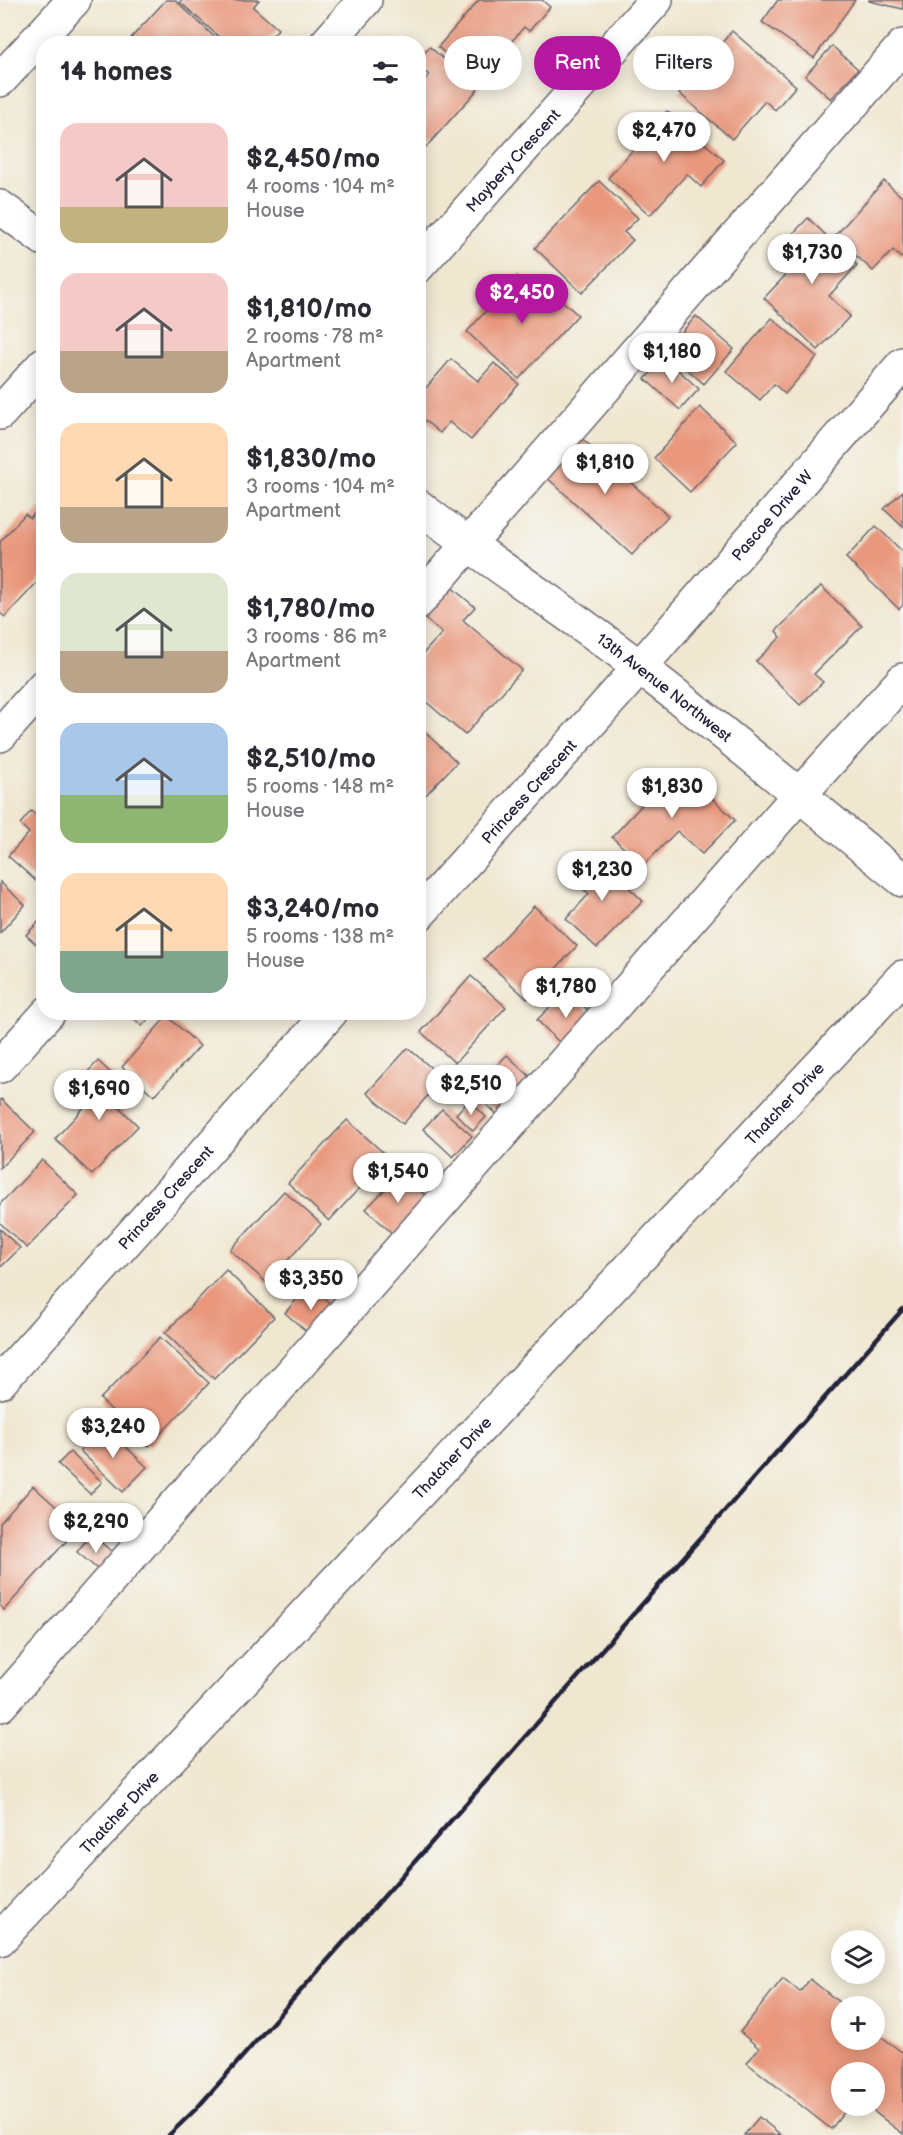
<!DOCTYPE html>
<html lang="en">
<head>
<meta charset="utf-8">
<style>
  body { margin:0; font-family:"Balsamiq Sans",sans-serif; background:#f7f7f7; color:#2b2b33; height:100vh; display:flex; flex-direction:column; font-size:22px; white-space:nowrap }
  * { box-sizing:border-box; margin:0 }
  p { font-size:20px; color:#7c7c81 }
  .icon { flex:none; width:33px; height:33px; fill:none; stroke:currentColor; stroke-width:2; stroke-linecap:round; stroke-linejoin:round }
  .map { position:relative; flex:1; overflow:hidden }
  .details { position:absolute; left:36px; top:36px; width:390px; height:984px; display:flex; flex-direction:column; background:#fff; border-radius:24px; box-shadow:0 3px 15px #0003 }
  .details>* { flex:none }
  .hud { position:absolute; left:444px; top:36px; width:369px; height:54px; display:flex; gap:12px }
  .tools { position:absolute; left:831px; top:1930px; display:grid; gap:12px }
  .tools a { display:grid; place-items:center; width:54px; height:54px; border-radius:50%; background:#fff; box-shadow:0 3px 15px #0003; font-size:30px }
  .price { position:absolute; translate:-50% -51px; padding:0 14px; border-radius:21px; background:#fff; color:#222; font-size:20px; line-height:39px; filter:drop-shadow(0 2px 3px #0008) }
  .price::after { content:''; position:absolute; left:50%; top:36px; width:18px; height:14px; margin-left:-9px; background:inherit; clip-path:polygon(0 0,100% 0,50% 100%) }
  .price.on { background:#b5179e; color:#fff }
  ul { padding:0; list-style:none }
  li { display:flex; align-items:center; gap:18px; height:150px; padding:0 24px }
  li span { display:grid; place-items:center; flex:none; width:168px; height:120px; border-radius:18px; color:#555 }
  li>.icon { margin-inline-start:auto }
  span .icon { width:72px; height:72px; fill:#fffc; stroke-width:1 }
  li b { font-size:26px }
  h2 { display:flex; justify-content:space-between; align-items:center; height:72px; padding:0 24px; font-size:26px }
  .chip { padding:0 21px; border-radius:27px; background:#fff; box-shadow:0 3px 15px #0003; font-size:21px; line-height:54px }
  .chip.on { background:#b5179e; color:#fff }
  .map>svg:first-child { display:block }
  .building { fill:#e9987d }
  .lines { fill:none; stroke-linecap:round; stroke-linejoin:round }
  .minor-casing { stroke:#6a676f; stroke-width:36 }
  .major-casing { stroke:#6a676f; stroke-width:36 }
  .minor { stroke:#fff; stroke-width:33 }
  .major { stroke:#fff; stroke-width:33 }
  .rail { stroke:#22223b; stroke-width:4.5 }
  .labels { text-anchor:middle; stroke-width:5; stroke-linejoin:round; paint-order:stroke }
  .street-label { font-size:16px; fill:#22223b; stroke:#f6f6f2 }
</style>
</head>
<body>
<div class="map">
<svg width="903" height="2135" viewBox="0 0 903 2135">
  <rect width="100%" height="100%" fill="#f6f6f2"/>
  <filter id="ink" filterUnits="userSpaceOnUse"><feTurbulence type="fractalNoise" baseFrequency=".0167" numOctaves="2"/><feDisplacementMap in="SourceGraphic" scale="12" xChannelSelector="R" yChannelSelector="G"/><feConvolveMatrix kernelMatrix="1 2 1 2 8 2 1 2 1" color-interpolation-filters="sRGB"/></filter>
  <filter id="wash" filterUnits="userSpaceOnUse"><feTurbulence type="fractalNoise" baseFrequency=".008" numOctaves="4" result="noise"/><feDisplacementMap in="SourceGraphic" scale="24" xChannelSelector="R" yChannelSelector="G"/><feGaussianBlur stdDeviation="1.35" result="paint"/><feColorMatrix in="noise" values="0 0 0 0 0 0 0 0 0 0 0 0 0 0 0 0 0 1.4 0 .05"/><feComposite in="paint" operator="in"/></filter>
  <g filter="url(#wash)">
    <rect width="100%" height="100%" fill="#f0e7d0"/>
    <g id="blocks">
      <g class="building">
        <polygon points="166,0 175,0 222,44 136,44 131,38"/>
        <polygon points="181,0 259,0 253,7 278,29 265,44 227,44 180,2"/>
        <polygon points="479,0 542,0 550,7 529,31 524,27 477,82 438,47"/>
        <polygon points="778,0 855,0 814,58 762,22"/>
        <polygon points="869,0 903,0 903,9 869,1"/>
        <polygon points="732,31 796,86 775,110 765,101 732,139 679,93"/>
        <polygon points="832,46 858,69 831,99 805,76"/>
        <polygon points="430,47 478,89 418,156 418,87 429,75 418,65 418,60"/>
        <polygon points="667,111 724,160 701,187 687,174 650,215 608,178"/>
        <polygon points="599,181 638,218 624,232 633,240 582,293 535,248"/>
        <polygon points="884,181 903,198 903,256 901,258 893,250 873,271 835,236"/>
        <polygon points="808,218 857,265 829,296 850,316 818,350 764,298 799,261 782,245"/>
        <polygon points="517,276 533,290 541,282 578,315 519,379 467,332"/>
        <polygon points="696,316 734,349 704,384 666,351"/>
        <polygon points="772,318 817,357 785,394 774,384 760,400 726,371"/>
        <polygon points="665,358 699,389 680,410 645,379"/>
        <polygon points="451,359 478,381 494,363 519,384 471,440 449,422 440,433 418,415 418,397"/>
        <polygon points="700,407 737,442 690,492 654,458"/>
        <polygon points="578,435 668,516 632,555 543,474"/>
        <polygon points="903,491 903,527 884,509"/>
        <polygon points="44,503 44,575 5,617 0,613 0,542 25,514 30,518"/>
        <polygon points="876,526 903,552 903,605 899,609 846,558"/>
        <polygon points="444,581 475,607 463,620 522,670 465,735 418,695 418,659 442,633 418,613"/>
        <polygon points="821,586 862,626 814,674 823,682 800,705 756,661 781,637 776,631"/>
        <polygon points="418,726 457,762 418,803"/>
        <polygon points="686,773 735,820 702,854 677,831 643,866 612,837 642,805 634,798 655,776 669,790"/>
        <polygon points="31,811 41,819 44,816 44,888 8,856 29,833 20,824"/>
        <polygon points="595,855 643,901 597,948 566,919 589,894 572,878"/>
        <polygon points="0,882 25,905 0,933"/>
        <polygon points="534,906 577,946 527,999 484,959"/>
        <polygon points="44,916 44,951 26,935"/>
        <polygon points="471,976 506,1007 455,1063 421,1032"/>
        <polygon points="567,990 595,1017 565,1048 537,1020"/>
        <polygon points="127,1012 155,1012 142,1026"/>
        <polygon points="167,1016 200,1046 154,1096 122,1067"/>
        <polygon points="408,1048 443,1078 403,1124 367,1093"/>
        <polygon points="507,1055 536,1082 501,1118 472,1091"/>
        <polygon points="98,1061 133,1094 120,1108 138,1126 92,1175 55,1139 97,1093 82,1078"/>
        <polygon points="1,1099 35,1132 0,1168 0,1100"/>
        <polygon points="469,1100 486,1117 473,1131 456,1114"/>
        <polygon points="442,1109 472,1136 453,1157 423,1129"/>
        <polygon points="347,1120 388,1157 329,1221 288,1183"/>
        <polygon points="42,1160 78,1195 27,1248 0,1223 0,1204"/>
        <polygon points="401,1173 430,1200 395,1236 366,1209"/>
        <polygon points="284,1191 321,1224 267,1283 230,1250"/>
        <polygon points="0,1229 20,1248 0,1268"/>
        <polygon points="226,1270 274,1317 214,1379 165,1333"/>
        <polygon points="309,1285 336,1309 313,1337 285,1313"/>
        <polygon points="160,1337 209,1383 149,1446 100,1399"/>
        <polygon points="104,1426 147,1467 123,1492 80,1451"/>
        <polygon points="70,1452 102,1482 90,1494 58,1464"/>
        <polygon points="33,1486 79,1527 4,1610 0,1606 0,1523"/>
        <polygon points="91,1534 116,1555 102,1573 77,1552"/>
        <polygon points="783,1978 800,1992 810,1979 845,2007 842,2007 842,2040 874,2040 874,2031 903,2053 903,2134 867,2106 874,2106 874,2073 842,2073 842,2106 849,2106 831,2129 747,2063 759,2048 740,2032"/>
        <polygon points="759,2117 781,2135 744,2135"/>
      </g>
    </g>
  </g>
  <g filter="url(#ink)">
    <use href="#blocks" fill-opacity="0" stroke="#6a676f" stroke-width="1.5"/>
    <g class="lines">
      <defs>
        <g id="minor">
          <polyline points="326,44 365,0"/>
          <polyline points="0,80 74,0"/>
          <polyline points="0,207 44,239"/>
          <path id="s1" d="M418 266 656 0"/>
          <polyline points="0,413 44,364"/>
          <path id="s2" d="M418 506C491 564 569 612 642 669 731 737 816 809 903 880"/>
          <polyline points="418,602 903,46"/>
          <polyline points="0,735 44,686"/>
          <path id="s3" d="M418 915 640 667 903 364"/>
          <polyline points="0,1066 49,1012"/>
          <path id="s4" d="M0 1382 331 1012"/>
          <polyline points="0,1705 800,794 903,680"/>
        </g>
        <g id="major">
          <path id="s5" d="M0 1939 903 977"/>
        </g>
      </defs>
      <use href="#minor" class="minor-casing"/>
      <use href="#major" class="major-casing"/>
      <use href="#minor" class="minor"/>
      <use href="#major" class="major"/>
      <polyline class="rail" points="169,2135 197,2108 903,1309"/>
    </g>
  </g>
  <g class="labels">
    <g class="street-label">
      <text dy="6" stroke="none"><textPath href="#s1" startOffset="142">Maybery Crescent</textPath></text>
      <text dy="6" stroke="none"><textPath href="#s3" startOffset="534">Pascoe Drive W</textPath></text>
      <text dy="6" stroke="none"><textPath href="#s2" startOffset="306">13th Avenue Northwest</textPath></text>
      <text dy="6" stroke="none"><textPath href="#s3" startOffset="166">Princess Crescent</textPath></text>
      <text dy="6" stroke="none"><textPath href="#s5" startOffset="1146">Thatcher Drive</textPath></text>
      <text dy="6" stroke="none"><textPath href="#s4" startOffset="248">Princess Crescent</textPath></text>
      <text dy="6" stroke="none"><textPath href="#s5" startOffset="660">Thatcher Drive</textPath></text>
      <text dy="6" stroke="none"><textPath href="#s5" startOffset="174">Thatcher Drive</textPath></text>
    </g>
  </g>
</svg>
<div class="tools">
<a><svg class="icon" aria-label="layers" viewBox="0 0 24 24"><path d="M12 4l9 5-9 5-9-5zM3 14l9 5 9-5"/></svg></a>
<a>+</a>
<a>−</a>
</div>
<b class="price" style="left:664px;top:163px">$2,470</b>
<b class="price" style="left:812px;top:285px">$1,730</b>
<b class="price on" style="left:522px;top:325px">$2,450</b>
<b class="price" style="left:672px;top:384px">$1,180</b>
<b class="price" style="left:605px;top:495px">$1,810</b>
<b class="price" style="left:672px;top:819px">$1,830</b>
<b class="price" style="left:602px;top:902px">$1,230</b>
<b class="price" style="left:566px;top:1019px">$1,780</b>
<b class="price" style="left:471px;top:1116px">$2,510</b>
<b class="price" style="left:99px;top:1121px">$1,690</b>
<b class="price" style="left:398px;top:1204px">$1,540</b>
<b class="price" style="left:311px;top:1311px">$3,350</b>
<b class="price" style="left:113px;top:1459px">$3,240</b>
<b class="price" style="left:96px;top:1554px">$2,290</b>
<div class="hud">
<a class="chip">Buy</a>
<a class="chip on">Rent</a>
<a class="chip">Filters</a>
</div>
<section class="details">
<h2>14 homes<svg class="icon" aria-label="filters" viewBox="0 0 24 24"><path d="M4 7h16M4 17h16"/><circle cx="9" cy="7" r="2"/><circle cx="15" cy="17" r="2"/></svg></h2>
<ul>
<li><span style="background:linear-gradient(#f6c9c9 70%,#c2b280 0)"><svg class="icon" aria-label="home" viewBox="0 0 24 24"><path d="M3 11l9-7 9 7M6 9v11h12V9"/></svg></span><div><b>$2,450/mo</b><p>4 rooms · 104 m²</p><p>House</p></div></li>
<li><span style="background:linear-gradient(#f6c9c9 65%,#b9a48a 0)"><svg class="icon" aria-label="home" viewBox="0 0 24 24"><path d="M3 11l9-7 9 7M6 9v11h12V9"/></svg></span><div><b>$1,810/mo</b><p>2 rooms · 78 m²</p><p>Apartment</p></div></li>
<li><span style="background:linear-gradient(#ffd9b3 70%,#b9a48a 0)"><svg class="icon" aria-label="home" viewBox="0 0 24 24"><path d="M3 11l9-7 9 7M6 9v11h12V9"/></svg></span><div><b>$1,830/mo</b><p>3 rooms · 104 m²</p><p>Apartment</p></div></li>
<li><span style="background:linear-gradient(#dfe7d0 65%,#b9a48a 0)"><svg class="icon" aria-label="home" viewBox="0 0 24 24"><path d="M3 11l9-7 9 7M6 9v11h12V9"/></svg></span><div><b>$1,780/mo</b><p>3 rooms · 86 m²</p><p>Apartment</p></div></li>
<li><span style="background:linear-gradient(#a9c7e8 60%,#8fb573 0)"><svg class="icon" aria-label="home" viewBox="0 0 24 24"><path d="M3 11l9-7 9 7M6 9v11h12V9"/></svg></span><div><b>$2,510/mo</b><p>5 rooms · 148 m²</p><p>House</p></div></li>
<li><span style="background:linear-gradient(#ffd9b3 65%,#7fa58c 0)"><svg class="icon" aria-label="home" viewBox="0 0 24 24"><path d="M3 11l9-7 9 7M6 9v11h12V9"/></svg></span><div><b>$3,240/mo</b><p>5 rooms · 138 m²</p><p>House</p></div></li>
</ul>
</section>
</div>
</body>
</html>
